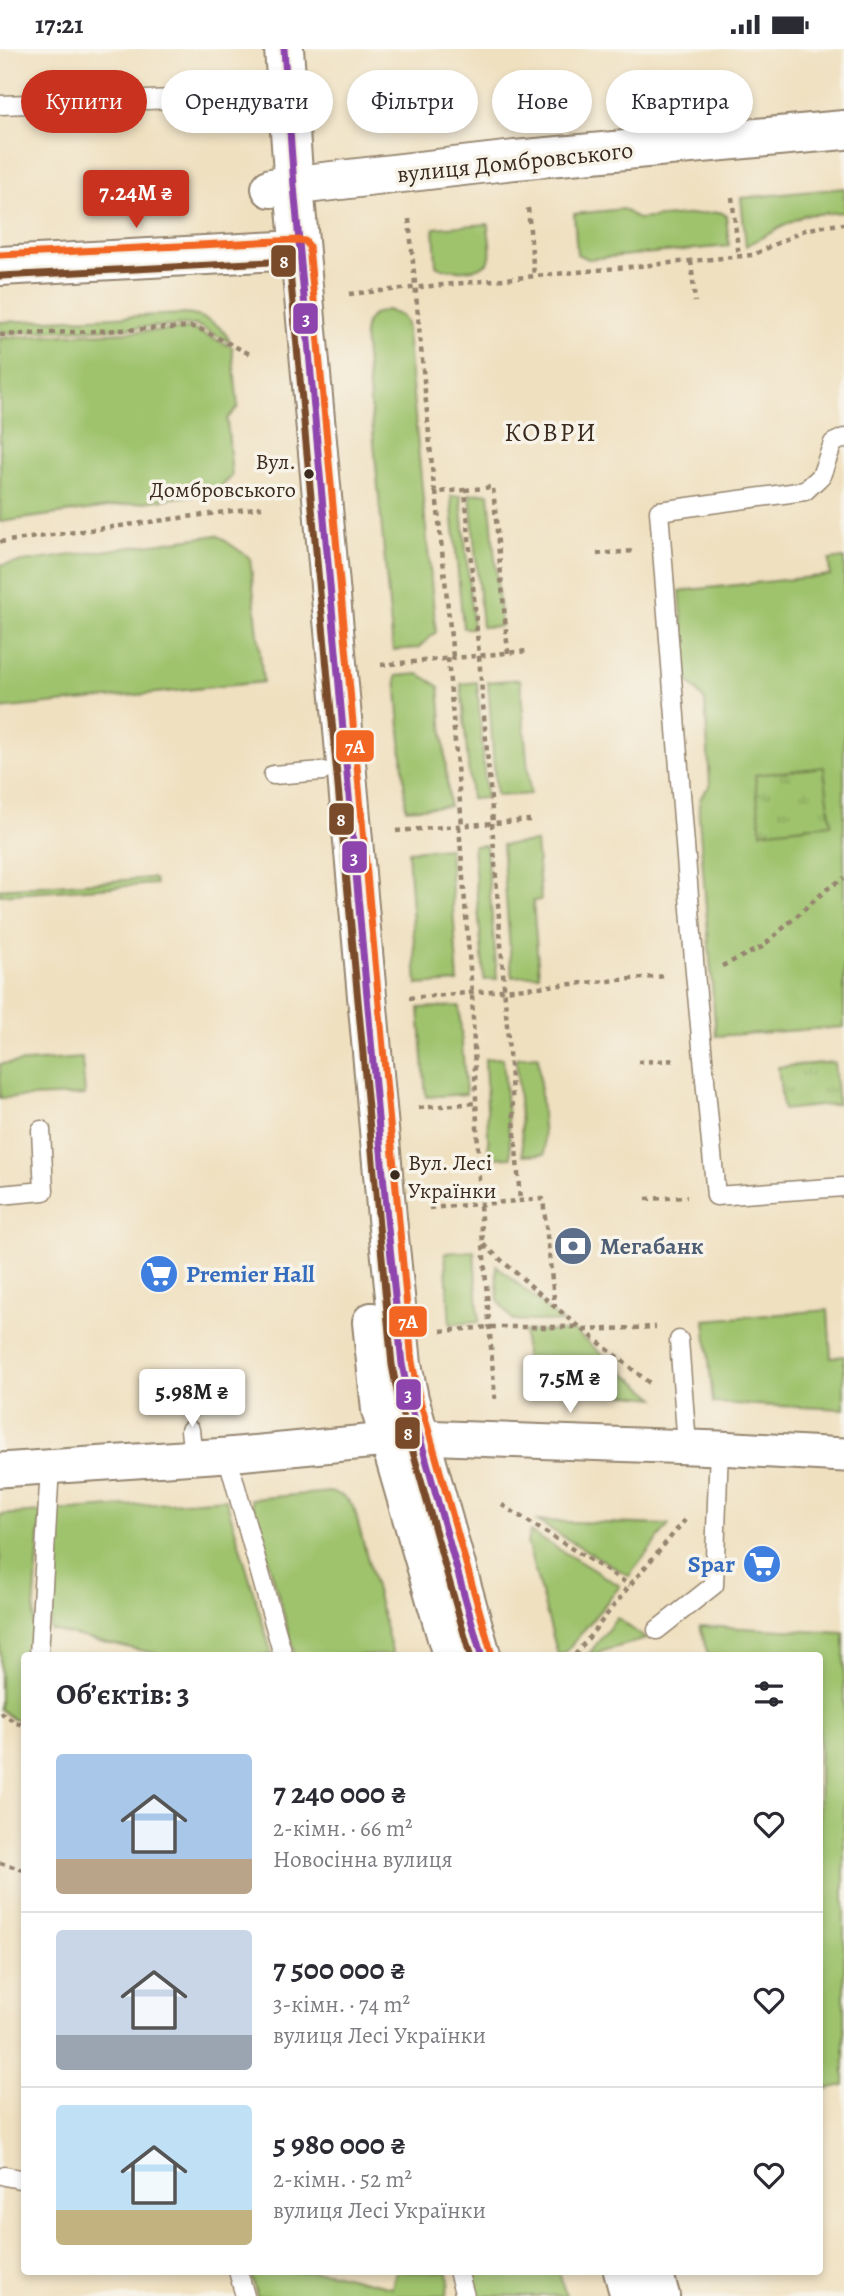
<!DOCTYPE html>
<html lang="uk">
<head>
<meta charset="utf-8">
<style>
  body { margin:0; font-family:Alegreya,serif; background:#f7f7f7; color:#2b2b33; height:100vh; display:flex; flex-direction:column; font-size:26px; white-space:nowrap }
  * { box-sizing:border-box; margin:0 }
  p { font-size:23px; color:#7c7c81 }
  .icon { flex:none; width:38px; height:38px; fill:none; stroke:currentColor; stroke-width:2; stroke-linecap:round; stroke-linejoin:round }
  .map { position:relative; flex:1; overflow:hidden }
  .side { position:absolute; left:21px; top:1603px; width:802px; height:623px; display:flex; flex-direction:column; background:#fff; border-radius:7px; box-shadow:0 4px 10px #0003 }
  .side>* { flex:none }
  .guide { position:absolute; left:21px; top:21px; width:803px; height:63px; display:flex; gap:14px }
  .price { position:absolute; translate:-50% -60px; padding:0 16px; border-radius:7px; background:#fff; color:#222; font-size:23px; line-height:46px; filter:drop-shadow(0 2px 4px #0008) }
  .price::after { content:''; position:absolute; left:50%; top:42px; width:21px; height:16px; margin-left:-10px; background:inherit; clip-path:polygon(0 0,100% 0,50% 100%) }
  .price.on { background:#c8321e; color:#fff }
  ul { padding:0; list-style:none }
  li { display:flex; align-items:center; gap:21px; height:175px; padding:0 35px }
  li+li { border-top:2px solid #e1e1e2 }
  li span { display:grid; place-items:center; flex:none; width:196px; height:140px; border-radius:7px; color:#555 }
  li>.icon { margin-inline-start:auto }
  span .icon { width:84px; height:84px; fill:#fffc; stroke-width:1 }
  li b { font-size:30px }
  h2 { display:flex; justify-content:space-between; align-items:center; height:84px; padding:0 35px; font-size:30px }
  .chip { padding:0 24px; border-radius:32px; background:#fff; box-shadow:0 4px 10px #0003; font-size:24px; line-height:63px }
  .chip.on { background:#c8321e; color:#fff }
  .status { display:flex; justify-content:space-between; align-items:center; height:49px; padding:0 35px; background:#fff; direction:ltr }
  .status svg { height:19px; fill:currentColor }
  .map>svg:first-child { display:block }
  .green { fill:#9fc36d; stroke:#6d7646; stroke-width:2 }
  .park { fill:url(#park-tufts); stroke:#6d7646; stroke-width:2 }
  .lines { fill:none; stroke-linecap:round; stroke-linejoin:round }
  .service-casing { stroke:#95856f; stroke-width:21 }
  .minor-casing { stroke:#95856f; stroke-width:37 }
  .tertiary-casing { stroke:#95856f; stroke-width:42 }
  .primary-casing { stroke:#95856f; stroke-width:42 }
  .path { stroke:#95856f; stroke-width:4.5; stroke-dasharray:5 5; stroke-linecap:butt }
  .service { stroke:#fff; stroke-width:18 }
  .minor { stroke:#fff; stroke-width:33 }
  .tertiary { stroke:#fff; stroke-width:38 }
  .primary { stroke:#fff; stroke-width:38 }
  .bus-1-casing { stroke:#f7f3e8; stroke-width:12 }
  .bus-2-casing { stroke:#f7f3e8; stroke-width:12 }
  .bus-3-casing { stroke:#f7f3e8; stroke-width:12 }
  .bus-1 { stroke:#8e44ad; stroke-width:7 }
  .bus-2 { stroke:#7a4b2a; stroke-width:7 }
  .bus-3 { stroke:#f26522; stroke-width:7 }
  .bus-dot { fill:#3b2a1e; stroke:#f7f3e8; stroke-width:2.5 }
  .labels { text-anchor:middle; stroke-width:7; stroke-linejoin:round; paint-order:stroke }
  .bus-label { font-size:22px; fill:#3b2a1e; stroke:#f7f3e8; text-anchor:end }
  .street-label { font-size:24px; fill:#3b2a1e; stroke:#f7f3e8 }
  .service-label { font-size:24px; font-weight:bold; fill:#4e5e75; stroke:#f7f3e8; text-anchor:start }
  .shop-label { font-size:24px; font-weight:bold; fill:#366cbe; stroke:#f7f3e8; text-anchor:start }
  .neighbourhood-label { font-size:26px; letter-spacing:2px; fill:#3b2a1e; stroke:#f7f3e8 }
  .line-badge { stroke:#f7f3e8; stroke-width:2.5 }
  .badge-label { font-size:19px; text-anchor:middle; font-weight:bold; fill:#fff }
</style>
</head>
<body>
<div class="status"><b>17:21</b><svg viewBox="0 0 49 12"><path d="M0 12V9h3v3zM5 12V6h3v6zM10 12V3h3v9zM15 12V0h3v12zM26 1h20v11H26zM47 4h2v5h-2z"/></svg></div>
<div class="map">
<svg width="844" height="2247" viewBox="0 0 844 2247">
  <defs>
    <pattern id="park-tufts" width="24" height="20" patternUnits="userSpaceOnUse" patternTransform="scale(1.75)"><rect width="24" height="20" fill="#9fc36d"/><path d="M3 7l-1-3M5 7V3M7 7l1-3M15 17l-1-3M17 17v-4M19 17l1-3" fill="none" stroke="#839f59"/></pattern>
  </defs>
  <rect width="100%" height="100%" fill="#f7f3e8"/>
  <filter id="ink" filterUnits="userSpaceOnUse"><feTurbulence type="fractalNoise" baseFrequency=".0143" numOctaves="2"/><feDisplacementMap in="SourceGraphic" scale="14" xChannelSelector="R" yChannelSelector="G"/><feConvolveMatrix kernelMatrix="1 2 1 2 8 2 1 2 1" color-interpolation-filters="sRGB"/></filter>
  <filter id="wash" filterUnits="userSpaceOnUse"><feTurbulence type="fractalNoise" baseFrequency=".00686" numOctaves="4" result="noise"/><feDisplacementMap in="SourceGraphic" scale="28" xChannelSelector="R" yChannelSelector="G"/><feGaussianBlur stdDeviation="1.57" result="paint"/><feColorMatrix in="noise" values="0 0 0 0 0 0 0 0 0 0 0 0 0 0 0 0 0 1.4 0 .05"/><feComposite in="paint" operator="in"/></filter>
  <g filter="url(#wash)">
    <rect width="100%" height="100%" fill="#efe0c0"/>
    <g class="green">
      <polygon points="844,139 844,163 804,166 746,197 741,149"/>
      <polygon points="623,160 638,170 720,163 726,166 729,197 588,210 577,205 574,165"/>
      <path d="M488 175C488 185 492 198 490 208 488 224 446 224 436 216L434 179Z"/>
      <path d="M387 261 401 267 406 274 436 583 418 599 393 601 364 286C365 271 371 264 387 261Z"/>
      <path d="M184 265C202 266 223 275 230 293L196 276 0 284V273Z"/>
      <polygon points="192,280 232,298 238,358 227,370 232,427 216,443 0,473 0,289"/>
      <polygon points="489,444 501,577 482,578 470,445"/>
      <polygon points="451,447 461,447 473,579 463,579"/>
      <polygon points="217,486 250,509 263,633 0,660 0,516"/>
      <path d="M844 509V978L716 987 699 769C698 754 699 747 710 737L705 652 687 631 680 542 830 526 829 511Z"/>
      <polygon points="419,625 439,637 449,757 406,760 396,627"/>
      <polygon points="520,630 530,745 496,747 488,633"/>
      <polygon points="477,633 486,749 471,750 461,635"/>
      <polygon points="536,793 541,851 533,852 539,926 512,928 502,796"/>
      <polygon points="486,796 497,930 484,931 473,797"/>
      <polygon points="449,799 458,933 417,936 408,802"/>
      <polygon points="152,829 155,831 156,835 0,846 0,840"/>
      <polygon points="459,957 466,1045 426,1048 419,959"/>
      <polygon points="538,1007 545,1105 523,1106 516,1009"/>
      <polygon points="82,1009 85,1046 0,1049 0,1015"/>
      <polygon points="503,1009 511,1108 489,1109 485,1010"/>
      <polygon points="474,1202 479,1273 450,1275 445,1204"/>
      <polygon points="496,1216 562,1273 512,1271 498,1251"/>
      <polygon points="828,1261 831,1308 844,1307 844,1360 713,1354 705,1271"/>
      <polygon points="524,1282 574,1282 656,1349 534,1337 526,1331"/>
      <path d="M329 1443C341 1445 347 1448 354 1459L393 1606H295L251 1450Z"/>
      <polygon points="226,1450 272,1606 162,1606 50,1581 57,1462"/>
      <polygon points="41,1463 31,1606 24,1606 24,1671 13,1670 0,1660 0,1466"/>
      <polygon points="537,1472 669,1476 629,1527"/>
      <polygon points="530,1483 620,1537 565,1604 558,1606 527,1493"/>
      <polygon points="617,1569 646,1590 588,1606"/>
      <polygon points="700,1577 844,1584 844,2036 827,2040 819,2012 819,1606 708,1606"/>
      <polygon points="448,2223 449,2232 446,2247 257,2247 250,2223 327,2223 392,2238 396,2223"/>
      <polygon points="470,2223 559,2223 566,2247 477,2247"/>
    </g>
    <g class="park">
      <polygon points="824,718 831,775 761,783 755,726"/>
      <polygon points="834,1013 838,1055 783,1061 778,1018"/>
    </g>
  </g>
  <g filter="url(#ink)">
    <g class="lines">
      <defs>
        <g id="service">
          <polyline points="0,56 265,47"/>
          <polyline points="844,389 833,394 821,427 805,442 659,462 695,924 716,1147 844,1138"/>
          <polyline points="273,726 323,722"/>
          <polyline points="0,1146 44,1142 41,1081"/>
          <polyline points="679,1291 687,1397"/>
          <polyline points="190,1381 193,1408"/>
          <polyline points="227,1406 283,1606"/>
          <polyline points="657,1581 714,1536 719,1399"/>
          <polyline points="39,1606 50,1418"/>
          <polyline points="5,2127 24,2131"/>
          <polyline points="238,2222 245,2247"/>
          <polyline points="458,2222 465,2247"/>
        </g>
        <polyline id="minor" points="0,1421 227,1406 419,1388 719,1399 844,1406"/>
        <g id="tertiary">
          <polyline points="271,139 515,111 844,81"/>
          <polyline points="0,217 299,201"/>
        </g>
        <g id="primary">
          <polyline points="284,0 294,137 387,1169 402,1315 409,1350 481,1606"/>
          <polyline points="372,1273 381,1361 452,1606"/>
          <polyline points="623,2222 630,2247"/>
          <polyline points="653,2222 660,2247"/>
        </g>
      </defs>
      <use href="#service" class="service-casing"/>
      <use href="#minor" class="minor-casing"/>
      <use href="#tertiary" class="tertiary-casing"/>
      <use href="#primary" class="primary-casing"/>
      <g class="path">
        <polyline points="732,148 739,208"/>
        <polyline points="528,159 534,226"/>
        <polyline points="409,170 434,439 436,443 465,441 493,774"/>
        <polyline points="691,212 695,253"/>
        <polyline points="349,245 753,206 805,181 824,177 844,175"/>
        <polyline points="0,286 192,278 200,280 250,305"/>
        <polyline points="465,441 493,438 508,604"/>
        <polyline points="436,443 453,608"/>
        <polyline points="0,493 262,458"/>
        <polyline points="597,505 634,502"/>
        <polyline points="448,609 462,777"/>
        <polyline points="381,616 527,602"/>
        <polyline points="492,774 520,1152"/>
        <polyline points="459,777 472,944 480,1156 495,1350"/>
        <polyline points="396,782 530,771"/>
        <polyline points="722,917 762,898 827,840 844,829"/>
        <polyline points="409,949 666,927"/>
        <polyline points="638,1013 676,1011"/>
        <polyline points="419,1059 476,1054"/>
        <polyline points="646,1150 687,1148"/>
        <polyline points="429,1159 543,1150 555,1258"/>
        <polyline points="484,1196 555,1258 652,1336"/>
        <polyline points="584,1281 656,1278"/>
        <polyline points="441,1282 490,1278 577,1278"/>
        <polyline points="502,1456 630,1536"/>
        <polyline points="575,1606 630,1536 685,1471"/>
        <polyline points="0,1663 16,1674 24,1676"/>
        <polyline points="0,1814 24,1821"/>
      </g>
      <use href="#service" class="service"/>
      <use href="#minor" class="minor"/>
      <use href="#tertiary" class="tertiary"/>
      <use href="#primary" class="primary"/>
      <defs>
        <polyline id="bus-1" points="284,0 294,137 387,1169 402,1315 409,1350 481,1606"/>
        <polyline id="bus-2" points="1,227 289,212 392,1316 399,1353 470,1606"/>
        <polyline id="bus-3" points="0,206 298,191 305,192 309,197 412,1313 419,1348 491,1603"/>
      </defs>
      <use href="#bus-1" class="bus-1-casing"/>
      <use href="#bus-2" class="bus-2-casing"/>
      <use href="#bus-3" class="bus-3-casing"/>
      <use href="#bus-1" class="bus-1"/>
      <use href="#bus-2" class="bus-2"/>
      <use href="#bus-3" class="bus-3"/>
    </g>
  </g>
  <defs>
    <symbol id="bank-disc" viewBox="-11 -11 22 22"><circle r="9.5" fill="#5c6f8a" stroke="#f7f3e8"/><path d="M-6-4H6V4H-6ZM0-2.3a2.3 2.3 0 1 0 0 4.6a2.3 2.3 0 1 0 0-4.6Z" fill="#fff"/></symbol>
    <symbol id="supermarket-disc" viewBox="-11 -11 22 22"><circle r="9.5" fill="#3f7fe0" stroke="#f7f3e8"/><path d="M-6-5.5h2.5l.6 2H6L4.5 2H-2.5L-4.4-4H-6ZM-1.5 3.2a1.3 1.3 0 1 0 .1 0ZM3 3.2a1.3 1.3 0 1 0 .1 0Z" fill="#fff"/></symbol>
  </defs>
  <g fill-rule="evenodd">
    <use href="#bank-disc" x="551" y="1175" width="44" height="44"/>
    <use href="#supermarket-disc" x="137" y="1203" width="44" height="44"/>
    <use href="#supermarket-disc" x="740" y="1493" width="44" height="44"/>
  </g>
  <g class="bus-dot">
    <circle cx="309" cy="425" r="6"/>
    <circle cx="395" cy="1126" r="6"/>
  </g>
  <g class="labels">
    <g class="bus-label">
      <text x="296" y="420">Вул.<tspan x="296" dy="28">Домбровського</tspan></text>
      <text x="408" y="1121" text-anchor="start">Вул. Лесі<tspan x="408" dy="28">Українки</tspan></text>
    </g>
    <g class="street-label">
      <text transform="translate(515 113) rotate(-6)" y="8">вулиця Домбровського</text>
    </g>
    <g class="service-label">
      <text x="600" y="1205">Мегабанк</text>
    </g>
    <g class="shop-label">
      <text x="186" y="1233">Premier Hall</text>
      <text x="735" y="1523" text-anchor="end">Spar</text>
    </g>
    <g class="neighbourhood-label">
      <text x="551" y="392">КОВРИ</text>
    </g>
  </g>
  <g class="line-badge">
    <rect x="270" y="195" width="27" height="34" rx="7" fill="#7a4b2a"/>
    <rect x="292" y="253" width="27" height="33" rx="7" fill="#8e44ad"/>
    <rect x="335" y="680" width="40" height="34" rx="7" fill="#f26522"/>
    <rect x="328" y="753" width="27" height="34" rx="7" fill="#7a4b2a"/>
    <rect x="341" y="791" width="27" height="34" rx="7" fill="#8e44ad"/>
    <rect x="388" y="1256" width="40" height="33" rx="7" fill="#f26522"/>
    <rect x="395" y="1329" width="27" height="33" rx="7" fill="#8e44ad"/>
    <rect x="394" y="1367" width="27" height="34" rx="7" fill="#7a4b2a"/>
  </g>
  <g class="badge-label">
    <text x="284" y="219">8</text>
    <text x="306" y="276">3</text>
    <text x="355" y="704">7А</text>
    <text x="341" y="777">8</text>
    <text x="354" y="815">3</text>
    <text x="408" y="1279">7А</text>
    <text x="408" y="1352">3</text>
    <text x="408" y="1391">8</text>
  </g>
</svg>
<b class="price on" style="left:136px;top:181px">7.24M ₴</b>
<b class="price" style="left:570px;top:1366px">7.5M ₴</b>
<b class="price" style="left:192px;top:1380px">5.98M ₴</b>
<div class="guide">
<a class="chip on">Купити</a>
<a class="chip">Орендувати</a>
<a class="chip">Фільтри</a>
<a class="chip">Нове</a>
<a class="chip">Квартира</a>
</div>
<section class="side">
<h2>Об’єктів: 3<svg class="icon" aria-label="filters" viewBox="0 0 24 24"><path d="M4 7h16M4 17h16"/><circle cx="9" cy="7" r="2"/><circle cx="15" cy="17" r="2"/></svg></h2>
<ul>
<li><span style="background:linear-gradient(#a9c7e8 75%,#b9a48a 0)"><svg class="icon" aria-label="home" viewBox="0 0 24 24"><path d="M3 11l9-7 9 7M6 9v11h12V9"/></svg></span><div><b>7 240 000 ₴</b><p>2-кімн. · 66 m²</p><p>Новосінна вулиця</p></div><svg class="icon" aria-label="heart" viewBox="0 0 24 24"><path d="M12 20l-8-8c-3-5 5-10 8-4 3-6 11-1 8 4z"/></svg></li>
<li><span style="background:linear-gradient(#c9d6e8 75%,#9aa5b1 0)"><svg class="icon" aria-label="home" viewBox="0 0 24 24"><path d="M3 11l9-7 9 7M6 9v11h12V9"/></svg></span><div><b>7 500 000 ₴</b><p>3-кімн. · 74 m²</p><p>вулиця Лесі Українки</p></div><svg class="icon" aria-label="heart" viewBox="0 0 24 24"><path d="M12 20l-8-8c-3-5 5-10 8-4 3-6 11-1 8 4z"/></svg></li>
<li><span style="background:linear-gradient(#bfe0f5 75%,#c2b280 0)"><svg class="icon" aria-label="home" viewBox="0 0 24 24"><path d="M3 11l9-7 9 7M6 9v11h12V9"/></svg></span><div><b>5 980 000 ₴</b><p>2-кімн. · 52 m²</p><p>вулиця Лесі Українки</p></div><svg class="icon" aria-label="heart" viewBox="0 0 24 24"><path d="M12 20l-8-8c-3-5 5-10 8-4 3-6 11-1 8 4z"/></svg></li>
</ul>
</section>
</div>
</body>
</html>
